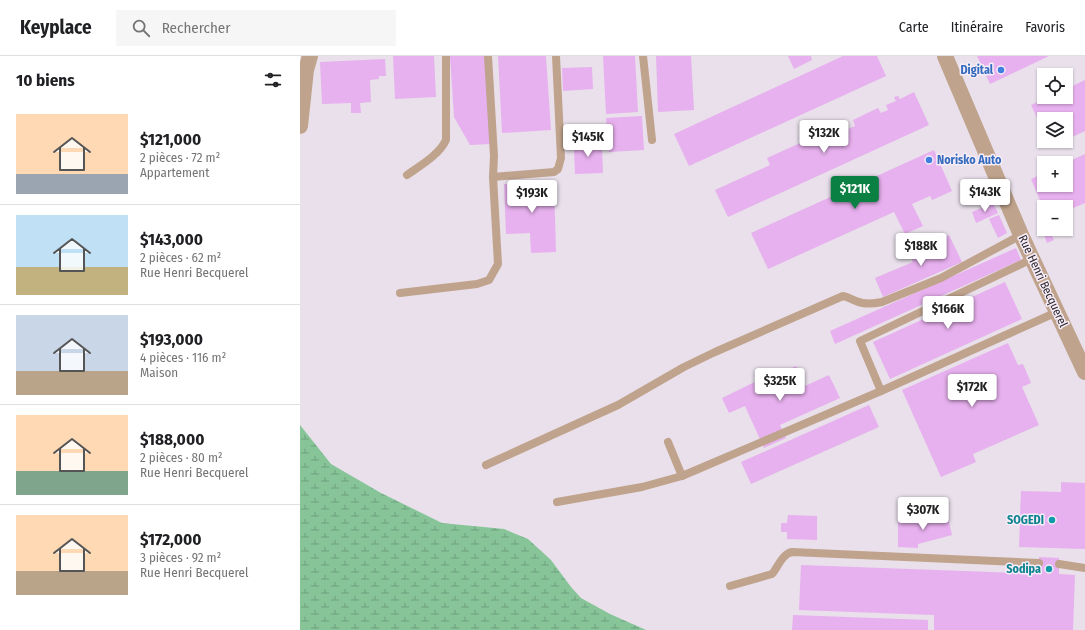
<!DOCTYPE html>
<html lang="fr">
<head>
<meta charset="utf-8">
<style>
  body { margin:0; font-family:"Fira Sans Condensed",sans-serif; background:#f6f6f6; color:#202124; height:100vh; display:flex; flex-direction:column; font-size:15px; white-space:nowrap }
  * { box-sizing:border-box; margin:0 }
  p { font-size:13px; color:#757577 }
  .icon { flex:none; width:22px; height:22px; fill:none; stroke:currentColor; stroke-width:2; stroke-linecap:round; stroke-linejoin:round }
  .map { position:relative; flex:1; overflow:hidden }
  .sheet { display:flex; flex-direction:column; background:#fff; width:300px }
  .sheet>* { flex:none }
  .fabs { position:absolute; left:737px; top:12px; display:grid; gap:8px }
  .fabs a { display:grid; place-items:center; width:36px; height:36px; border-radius:0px; background:#fff; box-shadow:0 1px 3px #0004; font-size:20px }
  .price { position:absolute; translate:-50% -34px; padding:0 9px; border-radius:4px; background:#fff; color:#222; font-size:13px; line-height:26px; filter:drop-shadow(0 1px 2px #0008) }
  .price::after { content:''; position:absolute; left:50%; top:24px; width:12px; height:9px; margin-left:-6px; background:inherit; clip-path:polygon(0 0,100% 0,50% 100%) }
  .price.active { background:#0b8043; color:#fff }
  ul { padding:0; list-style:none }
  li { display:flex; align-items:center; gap:12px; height:100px; padding:0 16px }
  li+li { border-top:1px solid #e0e0e0 }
  li span { display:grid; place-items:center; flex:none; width:112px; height:80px; border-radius:0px; color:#555 }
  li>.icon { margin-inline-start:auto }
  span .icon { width:48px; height:48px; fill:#fffc; stroke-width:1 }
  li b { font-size:17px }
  h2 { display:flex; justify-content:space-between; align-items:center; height:48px; padding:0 16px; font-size:17px }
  header { display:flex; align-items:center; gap:24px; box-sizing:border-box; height:56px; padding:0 20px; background:#fff; border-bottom:1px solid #e0e0e0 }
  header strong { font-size:19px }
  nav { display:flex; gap:22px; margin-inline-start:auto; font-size:14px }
  .search { width:280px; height:36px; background:#f6f6f6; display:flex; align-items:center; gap:10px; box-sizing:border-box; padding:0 14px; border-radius:0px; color:#757577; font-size:15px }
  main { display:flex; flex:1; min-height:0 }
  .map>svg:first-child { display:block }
  .wetland { fill:url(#wetland-marsh) }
  .building { fill:#e7b0ee }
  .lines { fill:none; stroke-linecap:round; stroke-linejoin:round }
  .lane { stroke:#c0a38c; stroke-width:8 }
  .street { stroke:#c0a38c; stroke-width:16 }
  .shop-dot { fill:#3f7fe0; stroke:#f7edf8; stroke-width:1.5 }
  .culture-dot { fill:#0f9aa8; stroke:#f7edf8; stroke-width:1.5 }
  .labels { text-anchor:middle; stroke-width:3; stroke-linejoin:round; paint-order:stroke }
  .shop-label { font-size:12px; font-weight:bold; fill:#366cbe; stroke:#f7edf8; text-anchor:end }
  .street-label { font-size:12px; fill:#292529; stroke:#f7edf8 }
  .culture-label { font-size:12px; font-weight:bold; fill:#0d838f; stroke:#f7edf8; text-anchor:end }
</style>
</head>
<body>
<header>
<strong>Keyplace</strong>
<div class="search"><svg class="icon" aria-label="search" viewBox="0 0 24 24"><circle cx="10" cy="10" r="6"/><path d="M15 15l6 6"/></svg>Rechercher</div>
<nav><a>Carte</a><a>Itinéraire</a><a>Favoris</a></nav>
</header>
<main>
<section class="sheet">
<h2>10 biens<svg class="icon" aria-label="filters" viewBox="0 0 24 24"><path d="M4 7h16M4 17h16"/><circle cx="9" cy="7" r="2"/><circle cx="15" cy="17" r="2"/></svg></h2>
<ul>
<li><span style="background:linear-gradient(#ffd9b3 75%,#9aa5b1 0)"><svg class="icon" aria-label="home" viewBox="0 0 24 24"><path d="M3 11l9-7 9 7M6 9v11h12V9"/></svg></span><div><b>$121,000</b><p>2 pièces · 72 m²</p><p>Appartement</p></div></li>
<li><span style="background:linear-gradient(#bfe0f5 65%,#c2b280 0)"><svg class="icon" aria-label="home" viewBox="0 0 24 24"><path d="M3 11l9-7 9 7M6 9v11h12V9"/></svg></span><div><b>$143,000</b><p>2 pièces · 62 m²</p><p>Rue Henri Becquerel</p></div></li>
<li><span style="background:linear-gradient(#c9d6e8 70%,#b9a48a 0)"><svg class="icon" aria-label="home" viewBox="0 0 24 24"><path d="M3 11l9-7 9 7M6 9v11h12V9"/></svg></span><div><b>$193,000</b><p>4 pièces · 116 m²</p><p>Maison</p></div></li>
<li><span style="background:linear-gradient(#ffd9b3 70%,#7fa58c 0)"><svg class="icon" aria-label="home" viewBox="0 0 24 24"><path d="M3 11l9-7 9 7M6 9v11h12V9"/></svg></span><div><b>$188,000</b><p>2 pièces · 80 m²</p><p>Rue Henri Becquerel</p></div></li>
<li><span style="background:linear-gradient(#ffd9b3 70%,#b9a48a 0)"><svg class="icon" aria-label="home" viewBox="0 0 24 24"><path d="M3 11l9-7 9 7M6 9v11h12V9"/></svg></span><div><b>$172,000</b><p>3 pièces · 92 m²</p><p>Rue Henri Becquerel</p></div></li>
</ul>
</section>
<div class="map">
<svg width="785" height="574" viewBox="0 0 785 574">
  <defs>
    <pattern id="wetland-marsh" width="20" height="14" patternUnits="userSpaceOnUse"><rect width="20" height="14" fill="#87c599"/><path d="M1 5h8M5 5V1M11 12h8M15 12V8" fill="none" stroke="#6ea07d"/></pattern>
  </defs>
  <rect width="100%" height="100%" fill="#e9e0eb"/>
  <polygon class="wetland" points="0,369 31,408 81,437 142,467 204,473 228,483 251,504 271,531 281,542 310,558 346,574 0,574"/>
  <g class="building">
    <polygon points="93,0 134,0 136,41 95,43"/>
    <polygon points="150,0 186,0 190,88 170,89 154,61"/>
    <polygon points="198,0 246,0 251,74 202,77"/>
    <polygon points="303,0 335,0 338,56 306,58"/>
    <polygon points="356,0 391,0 394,54 358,56"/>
    <polygon points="488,0 511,0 512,4 494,13"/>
    <polygon points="543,0 577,0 586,20 389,110 374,78"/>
    <polygon points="677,0 749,0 690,28"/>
    <polygon points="85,3 86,20 79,20 79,23 70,24 71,46 60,47 61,57 51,57 51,47 22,48 20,6"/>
    <polygon points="292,11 293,33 263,35 262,12"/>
    <polygon points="785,24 785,75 766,84 766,63 744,63 744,76 731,49 749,41 766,41 766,33"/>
    <polygon points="614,36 629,69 428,161 415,134 470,109 467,102 511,82 514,88 523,84 521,79 545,68 548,73 555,70 553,64 578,52 581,57 588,54 586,49 596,45 594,41 598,40 600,43"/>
    <polygon points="342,60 344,94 309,96 306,62"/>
    <polygon points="285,74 292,74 292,93 302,92 303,117 275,118 274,93 285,93"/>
    <polygon points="748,85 763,85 751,91"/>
    <polygon points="634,94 652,135 632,144 630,140 612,148 623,170 605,178 594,156 468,213 451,177"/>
    <polygon points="785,98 785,147 766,155 766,151 743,151 731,123 744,117 744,129 766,129 766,107"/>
    <polygon points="254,127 256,196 231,197 230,177 206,178 204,128"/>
    <polygon points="693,147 698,157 676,167 672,156"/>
    <polygon points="699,159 707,177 698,182 689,163"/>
    <polygon points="750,176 754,184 747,187 744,178"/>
    <polygon points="649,179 662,206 583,241 575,222 613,206 611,202 625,196 622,191"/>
    <polygon points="716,192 721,204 535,288 530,275"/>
    <polygon points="705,226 722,263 590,323 573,286"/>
    <polygon points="708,287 718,309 723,308 731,327 722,331 739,369 673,398 676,406 641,421 602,334"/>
    <polygon points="496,310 505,330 529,319 540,342 480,369 486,382 464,392 445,350 429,357 422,342 469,319 472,325 479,322 478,319"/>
    <polygon points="569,349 579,371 451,428 441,406"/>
    <polygon points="761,426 785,427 785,493 719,491 721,435 761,436"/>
    <polygon points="647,457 652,479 618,488 618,492 598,491 598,466 612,466"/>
    <polygon points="488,459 517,460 517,484 487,483 487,476 481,476 481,467 487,467"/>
    <polygon points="739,501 759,502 759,518 775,519 773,574 634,574 634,559 499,554 501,509 718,517 718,510 726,511 725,517 727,517 727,511 735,512 735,517 739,518"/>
    <polygon points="493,559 628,564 628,574 492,574"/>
  </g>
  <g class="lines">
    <g class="lane">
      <polyline points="343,0 352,84"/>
      <path d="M107 119C121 109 139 99 146 84V0"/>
      <polyline points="193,121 254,116 258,113 261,102 256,0"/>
      <polyline points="732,203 560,285 581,335 757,256"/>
      <polyline points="100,237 177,228 189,224 198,208 193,121 194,100 188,0"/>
      <polyline points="368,386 382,420"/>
      <path d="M186 409 318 349 384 311 415 296 543 240C548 241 551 243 556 245 565 249 573 248 582 246L641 222 721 179"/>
      <polyline points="257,446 342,431 382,420 581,335"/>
      <polyline points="759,508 785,512"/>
      <path d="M430 530 472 518C478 511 482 498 492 496L739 507"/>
    </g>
    <g class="street">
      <polyline points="645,0 721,179 785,316"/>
      <polyline points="0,70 6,14 10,0"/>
    </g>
  </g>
  <g class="shop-dot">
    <circle cx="701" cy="14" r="4"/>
    <circle cx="629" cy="104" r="4"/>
  </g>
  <g class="culture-dot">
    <circle cx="752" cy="464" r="4"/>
    <circle cx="749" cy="513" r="4"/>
  </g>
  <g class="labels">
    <g class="shop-label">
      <text x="693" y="18">Digital</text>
      <text x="637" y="108" text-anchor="start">Norisko Auto</text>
    </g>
    <g class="street-label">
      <text transform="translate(743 225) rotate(65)" y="4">Rue Henri Becquerel</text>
    </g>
    <g class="culture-label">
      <text x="744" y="468">SOGEDI</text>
      <text x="741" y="517">Sodipa</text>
    </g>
  </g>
</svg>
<div class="fabs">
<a><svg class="icon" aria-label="locate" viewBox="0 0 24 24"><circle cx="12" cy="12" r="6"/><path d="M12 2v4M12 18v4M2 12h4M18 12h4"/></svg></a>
<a><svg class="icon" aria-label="layers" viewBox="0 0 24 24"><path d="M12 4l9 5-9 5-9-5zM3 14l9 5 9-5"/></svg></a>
<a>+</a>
<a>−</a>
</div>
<b class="price" style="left:524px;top:98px">$132K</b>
<b class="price" style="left:288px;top:102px">$145K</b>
<b class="price active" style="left:555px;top:154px">$121K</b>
<b class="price" style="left:685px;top:157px">$143K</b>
<b class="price" style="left:232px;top:158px">$193K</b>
<b class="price" style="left:621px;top:211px">$188K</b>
<b class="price" style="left:648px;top:274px">$166K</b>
<b class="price" style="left:480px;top:346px">$325K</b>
<b class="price" style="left:672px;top:352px">$172K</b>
<b class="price" style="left:623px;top:475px">$307K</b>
</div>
</main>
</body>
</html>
